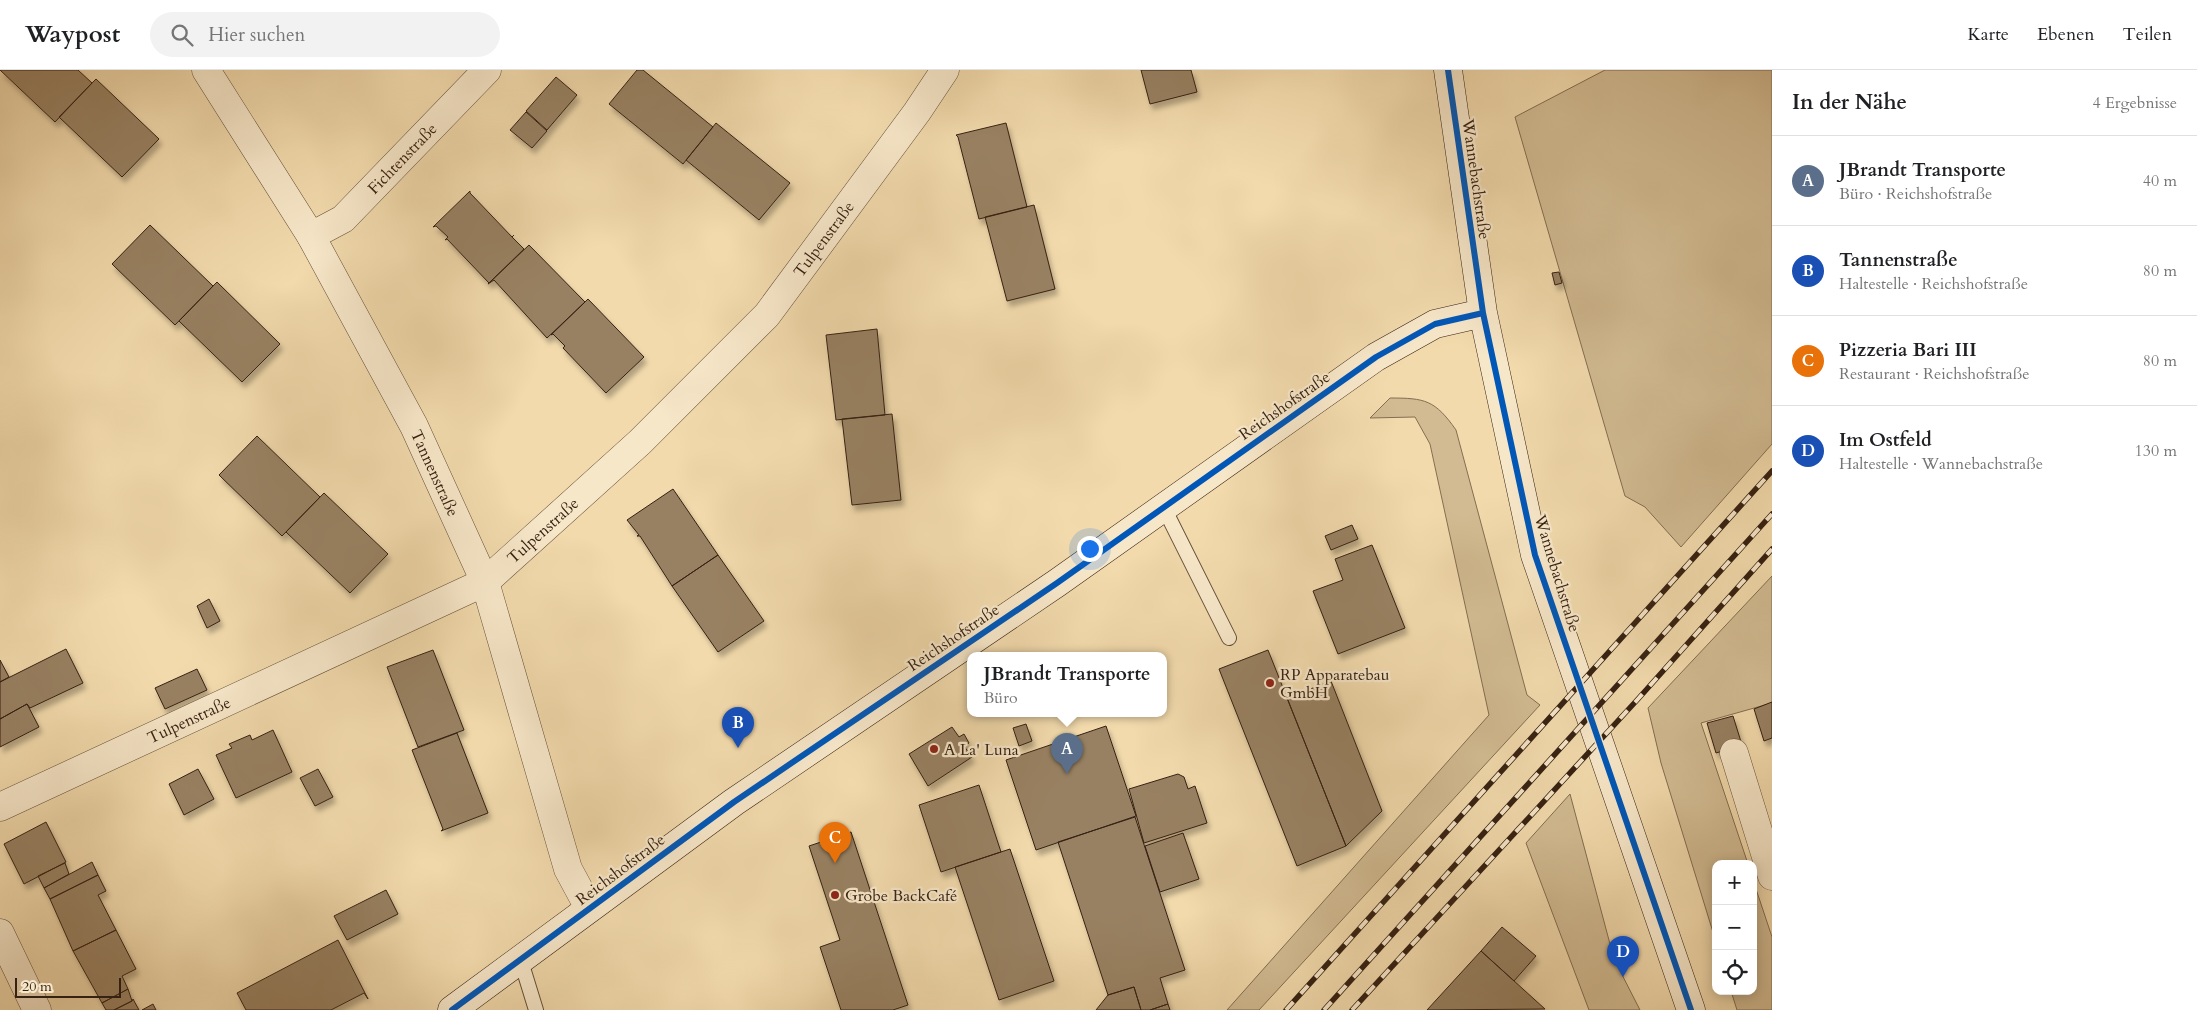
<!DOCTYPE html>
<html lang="de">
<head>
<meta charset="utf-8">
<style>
  :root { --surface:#fff; --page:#f2f2f2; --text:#202124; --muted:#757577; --line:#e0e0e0; --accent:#db2777 }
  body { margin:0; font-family:Cardo,serif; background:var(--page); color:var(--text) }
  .controls { position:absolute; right:15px; bottom:15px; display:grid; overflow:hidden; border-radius:10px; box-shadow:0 2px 12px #0003 }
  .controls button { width:45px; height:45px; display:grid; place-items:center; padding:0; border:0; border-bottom:1px solid var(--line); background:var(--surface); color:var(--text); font:25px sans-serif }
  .scale { position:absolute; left:15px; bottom:12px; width:106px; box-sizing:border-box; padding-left:5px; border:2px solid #362112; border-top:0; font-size:14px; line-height:18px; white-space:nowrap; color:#362112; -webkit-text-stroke:4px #f7e7c9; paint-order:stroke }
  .you { position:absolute; left:1089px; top:478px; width:18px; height:18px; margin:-12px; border:4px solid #fff; border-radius:50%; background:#1a73e8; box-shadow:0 0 0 8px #1a73e833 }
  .badge { display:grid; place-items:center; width:32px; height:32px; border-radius:50%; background:var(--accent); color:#fff; font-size:16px; font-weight:700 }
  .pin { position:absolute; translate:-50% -41px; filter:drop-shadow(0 1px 2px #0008) }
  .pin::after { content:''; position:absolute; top:26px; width:18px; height:15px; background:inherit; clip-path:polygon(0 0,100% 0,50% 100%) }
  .popup { position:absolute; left:967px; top:582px; width:200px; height:65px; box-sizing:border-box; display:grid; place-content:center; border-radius:10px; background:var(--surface); filter:drop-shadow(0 1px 4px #0005); font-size:16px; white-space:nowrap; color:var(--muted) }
  .popup b { font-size:19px; color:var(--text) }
  .popup::after { content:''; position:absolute; left:50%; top:100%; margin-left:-10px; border:10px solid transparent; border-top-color:var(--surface) }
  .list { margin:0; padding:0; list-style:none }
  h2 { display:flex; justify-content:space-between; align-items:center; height:65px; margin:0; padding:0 20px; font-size:21px }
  h2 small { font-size:16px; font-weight:400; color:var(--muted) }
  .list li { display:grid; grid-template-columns:32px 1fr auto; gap:15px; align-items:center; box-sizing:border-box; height:90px; padding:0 20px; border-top:1px solid var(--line) }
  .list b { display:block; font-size:19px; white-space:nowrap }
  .list p { margin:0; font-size:16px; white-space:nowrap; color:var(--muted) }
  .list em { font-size:16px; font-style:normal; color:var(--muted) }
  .icon { flex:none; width:28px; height:28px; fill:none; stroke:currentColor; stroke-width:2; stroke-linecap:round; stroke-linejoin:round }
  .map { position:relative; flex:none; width:1772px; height:940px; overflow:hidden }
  header { display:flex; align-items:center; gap:30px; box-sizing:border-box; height:70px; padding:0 25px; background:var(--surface); border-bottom:1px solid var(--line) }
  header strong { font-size:24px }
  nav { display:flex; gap:28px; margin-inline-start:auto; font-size:18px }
  .search { width:350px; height:45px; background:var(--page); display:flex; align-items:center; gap:12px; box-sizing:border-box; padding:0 18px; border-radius:28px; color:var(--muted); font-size:19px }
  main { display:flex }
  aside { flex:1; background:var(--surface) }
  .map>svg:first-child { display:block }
</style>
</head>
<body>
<header>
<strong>Waypost</strong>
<div class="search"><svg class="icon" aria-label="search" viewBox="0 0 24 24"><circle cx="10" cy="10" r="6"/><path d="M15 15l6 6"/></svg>Hier suchen</div>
<nav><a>Karte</a><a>Ebenen</a><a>Teilen</a></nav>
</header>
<main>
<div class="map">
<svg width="1772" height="940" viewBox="0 0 1772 940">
  <defs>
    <filter id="shadow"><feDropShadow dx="3" dy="5.5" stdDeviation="2.5" flood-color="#0004"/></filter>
  </defs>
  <rect width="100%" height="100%" fill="#f2daac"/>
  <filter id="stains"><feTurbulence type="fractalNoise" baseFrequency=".004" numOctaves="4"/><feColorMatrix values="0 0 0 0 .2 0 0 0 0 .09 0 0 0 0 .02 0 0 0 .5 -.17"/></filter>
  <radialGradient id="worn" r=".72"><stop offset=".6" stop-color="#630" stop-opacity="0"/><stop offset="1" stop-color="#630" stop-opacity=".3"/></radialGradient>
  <!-- green -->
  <path fill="#d2bb92" stroke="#846e52" d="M 1605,0 L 1772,0 L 1772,374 L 1681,477 L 1645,437 L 1625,426 L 1515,47 Z
    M 1390,328 C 1425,328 1435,330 1456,360 L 1527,625 L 1540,635 L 1259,940 L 1227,940 L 1489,645 L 1430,374 L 1415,347 L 1370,348 Z
    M 1772,506 L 1772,633 L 1701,653 L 1748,794 L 1716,794 L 1716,872 L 1661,693 L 1648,638 Z
    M 1570,724 L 1614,889 L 1640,940 L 1589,940 L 1526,773 Z
    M 1753,810 L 1772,867 L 1772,940 L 1737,940 L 1731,921 L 1753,921 Z"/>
  <!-- building -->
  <path fill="#988162" stroke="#362112" filter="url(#shadow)" d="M 0,0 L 78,0 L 92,13 L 55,52 Z
    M 637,0 L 643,0 L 713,57 L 683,94 L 609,34 Z
    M 1141,0 L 1191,0 L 1197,22 L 1150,34 Z
    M 556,7 L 577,25 L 547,60 L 526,41 Z
    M 96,9 L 159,69 L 122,107 L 59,47 Z
    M 526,42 L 547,61 L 532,78 L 510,60 Z
    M 716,53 L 790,113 L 759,150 L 686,90 Z
    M 1006,53 L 1027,137 L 979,149 L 958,67 L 956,65 Z
    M 470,121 L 470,123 L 512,167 L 514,165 L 512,167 L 524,179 L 489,213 L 447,169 L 445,170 L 448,167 L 436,156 L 433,157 Z
    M 1034,135 L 1055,219 L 1007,231 L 985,147 Z
    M 150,155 L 213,216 L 175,255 L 112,194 Z
    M 529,175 L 585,232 L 547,268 L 494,210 L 488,214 Z
    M 1559,202 L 1562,213 L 1555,215 L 1552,203 Z
    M 217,212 L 280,274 L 242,312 L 179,251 Z
    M 588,229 L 644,287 L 606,323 L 563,278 L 565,276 L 553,264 L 551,265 Z
    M 877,259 L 885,345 L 836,350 L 826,265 Z
    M 892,344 L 901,430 L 852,435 L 842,349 Z
    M 257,366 L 320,427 L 282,466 L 219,405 Z
    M 673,419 L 718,485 L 672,516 L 640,466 L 637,466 L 639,465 L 627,450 Z
    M 324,423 L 388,484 L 350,523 L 286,462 Z
    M 1352,455 L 1358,469 L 1331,480 L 1325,466 Z
    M 1372,475 L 1405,558 L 1338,584 L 1313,521 L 1343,510 L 1335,489 Z
    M 718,485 L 764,551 L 718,582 L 672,516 Z
    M 209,529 L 220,551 L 207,558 L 197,536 Z
    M 66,579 L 83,613 L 30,638 L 27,634 L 0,649 L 0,612 Z
    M 433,580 L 464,660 L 418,677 L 387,597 Z
    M 1268,580 L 1346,776 L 1297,796 L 1219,599 Z
    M 0,590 L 9,607 L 0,612 Z
    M 197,599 L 207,620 L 165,639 L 155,618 Z
    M 1331,611 L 1382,741 L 1346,776 L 1287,628 Z
    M 1772,632 L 1772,668 L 1764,671 L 1754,639 Z
    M 27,634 L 39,657 L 0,677 L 0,649 Z
    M 1733,646 L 1742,675 L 1716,683 L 1707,653 Z
    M 1026,654 L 1032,671 L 1019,676 L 1013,658 Z
    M 1106,656 L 1136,746 L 1036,780 L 1006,690 Z
    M 952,657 L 959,667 L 964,664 L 969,673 L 964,676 L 972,687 L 928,716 L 909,684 Z
    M 273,660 L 292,702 L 236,728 L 216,685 L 232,678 L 229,674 L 250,665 L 252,670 Z
    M 457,663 L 488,743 L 441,761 L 443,759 L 412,680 Z
    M 198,699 L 214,729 L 184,745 L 169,714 Z
    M 318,699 L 333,727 L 315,736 L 300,708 Z
    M 1178,704 L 1184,707 L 1188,719 L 1195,716 L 1207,753 L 1144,773 L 1129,719 Z
    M 979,715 L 1001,782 L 941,802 L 919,735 Z
    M 1135,747 L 1185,900 L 1160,908 L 1168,934 L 1150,940 L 1141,940 L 1134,917 L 1108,925 L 1058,772 Z
    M 46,752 L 66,792 L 24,814 L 4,774 Z
    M 851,762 L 908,935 L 893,940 L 841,940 L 820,877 L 840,870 L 809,776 Z
    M 1183,763 L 1199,809 L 1160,822 L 1145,776 Z
    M 1010,779 L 1054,911 L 999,930 L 955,797 Z
    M 92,792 L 98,805 L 50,829 L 44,818 Z
    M 65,793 L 69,804 L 44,818 L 38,806 Z
    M 98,805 L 106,821 L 98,825 L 116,860 L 73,881 L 50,829 Z
    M 386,820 L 398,844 L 347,870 L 334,846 Z
    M 1502,857 L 1536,886 L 1514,911 L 1481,881 Z
    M 116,860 L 136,899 L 122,906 L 128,919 L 102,933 L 73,881 Z
    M 338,870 L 368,929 L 364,923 L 331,940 L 246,940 L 237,923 Z
    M 1481,881 L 1545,939 L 1427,940 Z
    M 1134,917 L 1141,940 L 1096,940 L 1108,925 Z
    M 128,919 L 132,931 L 114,940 L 106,940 L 102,933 Z
    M 133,929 L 139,940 L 114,940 L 132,931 Z
    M 153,934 L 156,940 L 142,940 Z
    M 1168,934 L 1170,940 L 1150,940 Z"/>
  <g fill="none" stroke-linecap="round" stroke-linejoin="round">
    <defs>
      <path id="lane" d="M 1163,436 L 1229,568
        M 520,888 L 536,940"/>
      <g id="street">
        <path id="s1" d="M 206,0 L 311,166 L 414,356 L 485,512 L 568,799 L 589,838"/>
        <path id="s2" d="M 311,166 L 343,149 L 487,0"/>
        <path d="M 1734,683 L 1772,806"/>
        <path id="s3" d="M 0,737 L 485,512 L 640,372 L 767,245 L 917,42 L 945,0"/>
        <path d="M 0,863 L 37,940"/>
      </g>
      <path id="secondary" d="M 1448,0 L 1483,243 L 1535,485 L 1691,940
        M 452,940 L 734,732 L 1057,513 L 1376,287 L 1435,254 L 1483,243"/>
    </defs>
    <!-- lane casing -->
    <use href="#lane" stroke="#654f38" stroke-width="16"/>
    <!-- street casing -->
    <use href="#street" stroke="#654f38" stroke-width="29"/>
    <!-- secondary casing -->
    <use href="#secondary" stroke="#362112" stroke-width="29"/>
    <!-- lane -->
    <use href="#lane" stroke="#f7e7c9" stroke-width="14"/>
    <!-- street -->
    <use href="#street" stroke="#f7e7c9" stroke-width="28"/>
    <!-- secondary -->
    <use href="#secondary" stroke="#f7e7c9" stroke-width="28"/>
    <defs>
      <path id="rail" d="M 1286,940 L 1772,401
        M 1324,940 L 1772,444
        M 1352,940 L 1638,629 L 1772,479"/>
    </defs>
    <!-- rail casing -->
    <use href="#rail" stroke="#362112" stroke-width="5.5"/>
    <!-- rail -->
    <use href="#rail" stroke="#f7e7c9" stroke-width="4" stroke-dasharray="11" stroke-linecap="butt"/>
    <defs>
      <path id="cycleway" d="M 1448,0 L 1483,243 L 1535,485 L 1691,940
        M 452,940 L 734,732 L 1057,513 L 1376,287 L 1435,254 L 1483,243"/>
    </defs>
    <!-- cycleway casing -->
    <use href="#cycleway" stroke="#f7e7c9" stroke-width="9"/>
    <!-- cycleway -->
    <use href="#cycleway" stroke="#0057b8" stroke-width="6"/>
  </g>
  <!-- markers -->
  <g fill="#8f2418" stroke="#f7e7c9" stroke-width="2">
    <circle cx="1270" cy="613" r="5"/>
    <circle cx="934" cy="679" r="5"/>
    <circle cx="835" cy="825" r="5"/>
  </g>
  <g text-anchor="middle" stroke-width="4.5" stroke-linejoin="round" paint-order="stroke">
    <!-- street labels -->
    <g font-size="16" fill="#362112" stroke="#f7e7c9">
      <text dy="6" stroke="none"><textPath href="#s2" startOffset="121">Fichtenstraße</textPath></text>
      <text transform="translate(1477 109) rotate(82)" y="6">Wannebachstraße</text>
      <text dy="6" stroke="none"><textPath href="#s3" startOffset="1018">Tulpenstraße</textPath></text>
      <text transform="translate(1284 335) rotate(-35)" y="6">Reichshofstraße</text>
      <text dy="6" stroke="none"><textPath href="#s1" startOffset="464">Tannenstraße</textPath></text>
      <text dy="6" stroke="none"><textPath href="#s3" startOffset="612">Tulpenstraße</textPath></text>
      <text transform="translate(1558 503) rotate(73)" y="6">Wannebachstraße</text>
      <text transform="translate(953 567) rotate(-34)" y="6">Reichshofstraße</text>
      <text dy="6" stroke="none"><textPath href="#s3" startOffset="208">Tulpenstraße</textPath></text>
      <text transform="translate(620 799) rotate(-37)" y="6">Reichshofstraße</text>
    </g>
    <!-- poi labels -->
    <g font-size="16" fill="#362112" stroke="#f7e7c9" text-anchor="start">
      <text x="1280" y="610">RP Apparatebau<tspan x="1280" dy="18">GmbH</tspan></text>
      <text x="944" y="685">A La' Luna</text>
      <text x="845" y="831">Grobe BackCafé</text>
    </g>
  </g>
  <rect width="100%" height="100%" filter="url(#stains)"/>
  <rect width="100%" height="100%" fill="url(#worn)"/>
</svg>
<div class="controls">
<button>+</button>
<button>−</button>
<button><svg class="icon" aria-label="locate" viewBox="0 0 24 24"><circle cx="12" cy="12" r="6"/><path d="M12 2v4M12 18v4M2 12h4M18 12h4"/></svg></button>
</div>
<div class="scale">20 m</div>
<div class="you"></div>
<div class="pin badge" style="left:1067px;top:704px;background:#5c6f8a">A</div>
<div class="popup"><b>JBrandt Transporte</b>Büro</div>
<div class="pin badge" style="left:738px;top:678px;background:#1a4fb4">B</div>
<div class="pin badge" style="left:835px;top:793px;background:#e8710a">C</div>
<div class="pin badge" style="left:1623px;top:907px;background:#1a4fb4">D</div>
</div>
<aside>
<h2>In der Nähe<small>4 Ergebnisse</small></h2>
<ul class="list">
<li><span class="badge" style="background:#5c6f8a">A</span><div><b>JBrandt Transporte</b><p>Büro · Reichshofstraße</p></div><em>40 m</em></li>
<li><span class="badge" style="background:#1a4fb4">B</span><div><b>Tannenstraße</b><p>Haltestelle · Reichshofstraße</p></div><em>80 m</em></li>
<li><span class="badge" style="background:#e8710a">C</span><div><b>Pizzeria Bari III</b><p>Restaurant · Reichshofstraße</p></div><em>80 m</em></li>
<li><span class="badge" style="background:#1a4fb4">D</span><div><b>Im Ostfeld</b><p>Haltestelle · Wannebachstraße</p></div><em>130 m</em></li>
</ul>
</aside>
</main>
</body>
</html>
